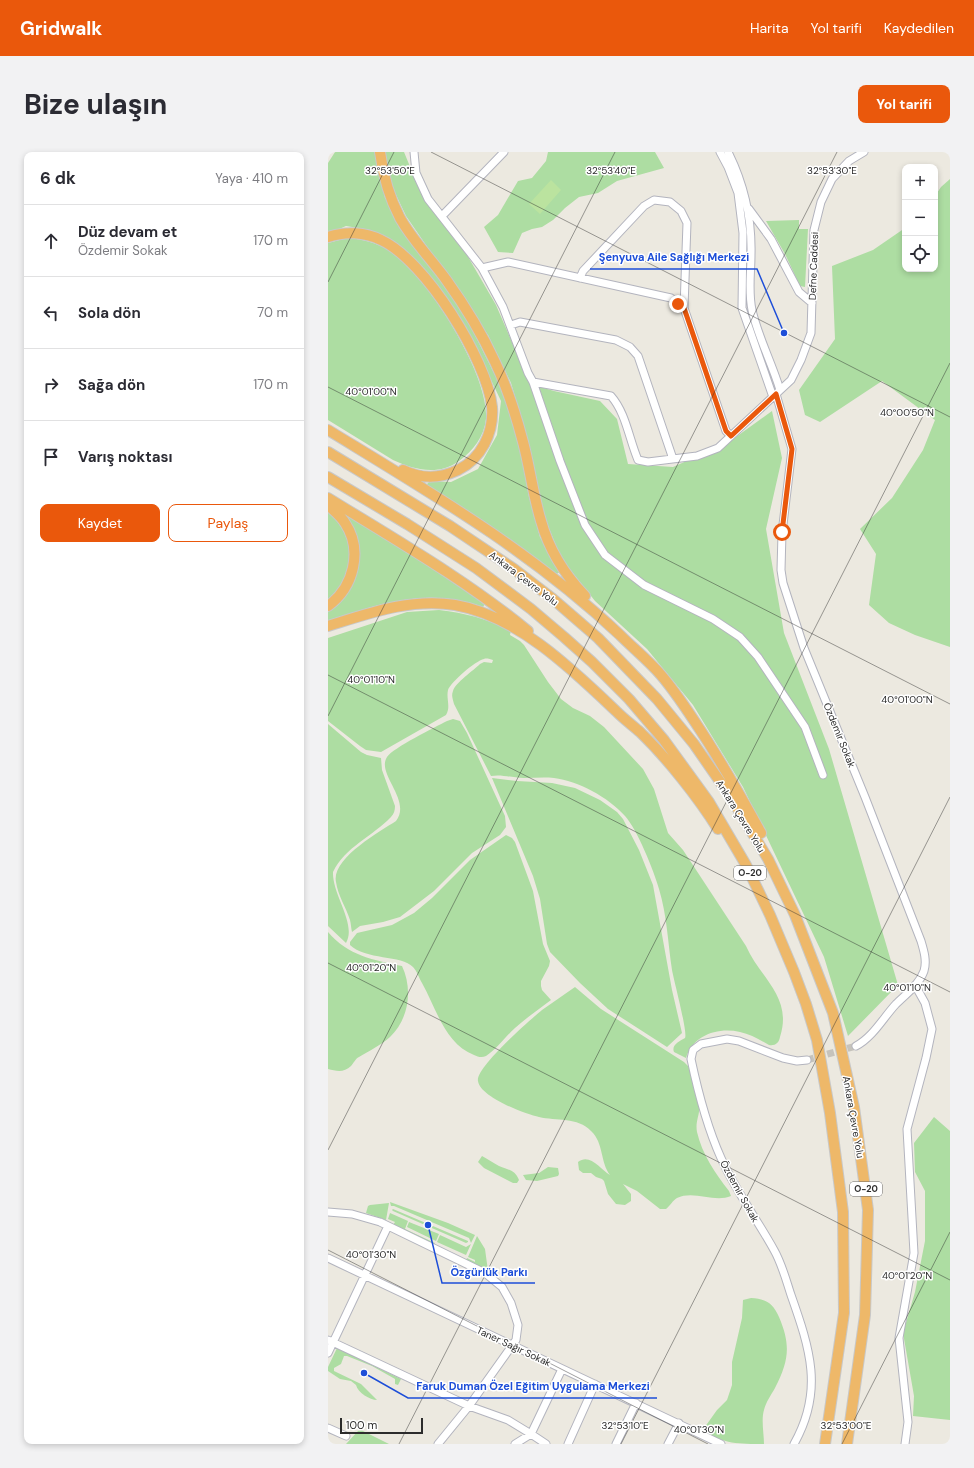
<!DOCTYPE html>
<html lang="tr">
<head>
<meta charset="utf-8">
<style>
  :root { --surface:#fff; --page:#f2f2f3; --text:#2b2b33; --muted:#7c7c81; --line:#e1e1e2; --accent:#ea580c }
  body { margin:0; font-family:"DM Sans",sans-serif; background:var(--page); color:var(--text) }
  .controls { position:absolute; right:12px; top:12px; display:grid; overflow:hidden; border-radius:8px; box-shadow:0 2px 6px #0003 }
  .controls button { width:36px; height:36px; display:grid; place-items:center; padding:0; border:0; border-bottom:1px solid var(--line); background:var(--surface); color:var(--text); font:20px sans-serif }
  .scale { position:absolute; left:12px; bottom:10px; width:83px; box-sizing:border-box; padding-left:4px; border:2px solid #2c2c2c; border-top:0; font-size:11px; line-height:14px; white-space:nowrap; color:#2c2c2c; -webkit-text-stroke:3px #fff; paint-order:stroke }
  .stop { position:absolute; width:12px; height:12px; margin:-9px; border:3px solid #ea580c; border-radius:50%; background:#fff }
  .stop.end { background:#ea580c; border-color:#fff; box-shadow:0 1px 4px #0008 }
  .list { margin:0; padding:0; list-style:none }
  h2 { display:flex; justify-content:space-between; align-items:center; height:52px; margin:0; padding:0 16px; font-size:17px }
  h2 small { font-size:13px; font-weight:400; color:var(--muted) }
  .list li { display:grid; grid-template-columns:26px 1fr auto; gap:12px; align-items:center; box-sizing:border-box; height:72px; padding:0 16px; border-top:1px solid var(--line) }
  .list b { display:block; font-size:15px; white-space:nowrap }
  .list p { margin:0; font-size:13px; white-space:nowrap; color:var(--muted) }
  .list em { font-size:13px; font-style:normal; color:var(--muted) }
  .actions { display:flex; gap:8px; padding:12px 16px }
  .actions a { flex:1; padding:9px 0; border:1px solid var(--accent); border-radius:8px; text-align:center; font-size:14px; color:var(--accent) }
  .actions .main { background:var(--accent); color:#fff }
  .icon { flex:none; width:22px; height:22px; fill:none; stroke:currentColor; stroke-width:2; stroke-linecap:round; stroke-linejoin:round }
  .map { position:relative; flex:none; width:622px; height:1292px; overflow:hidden; border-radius:8px }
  header { display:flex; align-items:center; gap:24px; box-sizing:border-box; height:56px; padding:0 20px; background:var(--accent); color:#fff }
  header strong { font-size:19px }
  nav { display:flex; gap:22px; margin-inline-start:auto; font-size:14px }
  .intro { display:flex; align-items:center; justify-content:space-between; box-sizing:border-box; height:96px; padding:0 24px }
  h1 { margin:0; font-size:28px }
  .button { padding:10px 18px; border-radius:8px; background:var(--accent); color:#fff; font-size:14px; font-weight:700 }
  main { display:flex; gap:24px; padding:0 24px }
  aside { flex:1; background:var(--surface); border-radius:8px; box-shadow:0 2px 6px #0003 }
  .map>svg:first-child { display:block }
</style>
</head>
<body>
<header>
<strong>Gridwalk</strong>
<nav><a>Harita</a><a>Yol tarifi</a><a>Kaydedilen</a></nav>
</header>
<div class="intro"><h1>Bize ulaşın</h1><a class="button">Yol tarifi</a></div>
<main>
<aside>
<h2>6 dk<small>Yaya · 410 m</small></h2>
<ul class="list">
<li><svg class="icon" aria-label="ahead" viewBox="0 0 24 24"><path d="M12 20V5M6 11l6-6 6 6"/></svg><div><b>Düz devam et</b><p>Özdemir Sokak</p></div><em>170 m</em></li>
<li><svg class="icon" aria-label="left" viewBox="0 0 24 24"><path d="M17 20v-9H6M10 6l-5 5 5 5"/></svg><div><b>Sola dön</b></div><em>70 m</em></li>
<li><svg class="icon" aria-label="right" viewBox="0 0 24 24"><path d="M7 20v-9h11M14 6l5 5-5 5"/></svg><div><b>Sağa dön</b></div><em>170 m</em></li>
<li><svg class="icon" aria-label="arrive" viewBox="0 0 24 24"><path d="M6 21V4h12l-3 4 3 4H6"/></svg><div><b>Varış noktası</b></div></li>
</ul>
<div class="actions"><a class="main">Kaydet</a><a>Paylaş</a></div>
</aside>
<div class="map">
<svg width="622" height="1292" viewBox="0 0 622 1292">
  <rect width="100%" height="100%" fill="#ece9e0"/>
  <!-- green -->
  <path fill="#addda2" d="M 7,0 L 47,0 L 57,46 L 96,105 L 134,157 L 177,243 L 193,302 L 201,345 L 212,385 L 232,420 L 227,423 L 97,334 L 102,329 L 123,330 L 150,317 L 169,283 L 173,249 L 143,186 L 93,113 L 66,89 L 42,78 L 18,74 L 0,82 L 0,11 Z
    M 55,0 L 76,0 L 92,39 L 139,103 L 168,153 L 202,232 L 226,239 L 272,249 L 289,267 L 300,312 L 345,315 L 401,290 L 444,259 L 454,306 L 438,377 L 456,481 L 501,597 L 570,833 L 520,884 L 496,805 L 415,635 L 365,553 L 319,497 L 267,449 L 233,406 L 214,359 L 201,292 L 183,231 L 160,183 L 78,64 L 61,28 Z
    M 220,0 L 327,0 L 336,16 L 289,29 L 270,41 L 251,45 L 237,56 L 225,68 L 214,75 L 204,77 L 194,81 L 185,101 L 170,100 L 156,75 L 170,63 L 190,29 L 204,26 L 218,9 Z
    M 622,27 L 622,495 L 587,483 L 561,471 L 541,453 L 548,402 L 532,377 L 564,346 L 595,298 L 607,268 L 554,229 L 492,270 L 477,263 L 471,238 L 507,187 L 504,114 L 545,98 L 577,76 L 577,117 L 607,117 L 607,44 L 613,35 Z
    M 471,68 L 471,77 L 480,77 L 477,135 L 472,134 L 457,102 L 438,69 Z
    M 19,86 C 34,87 47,90 60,98 C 97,120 162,223 158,267 C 156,285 145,299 131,309 C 110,324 87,318 65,308 L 0,268 L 0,91 Z
    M 0,359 C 17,376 27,396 19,421 C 17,425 16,431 13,435 C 9,440 4,445 0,449 Z
    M 17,359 L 158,450 L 155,455 C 101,435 53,451 0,469 L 0,460 L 10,453 L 20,440 L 29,420 L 14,363 Z
    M 111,458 C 138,461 158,467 183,478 L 182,483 L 192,489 L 196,493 L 220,530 L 233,547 L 245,556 L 262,564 L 276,575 L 315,617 L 326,637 L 340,681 L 355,698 L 418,794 C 432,826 465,845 452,885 C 451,891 447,894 441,893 C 432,888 422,882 412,880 C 390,875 365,883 358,906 L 346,900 C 343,893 352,889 357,886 C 360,881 346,829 344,818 C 340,792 339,763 331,737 C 326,719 309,677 297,664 C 280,645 250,629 226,626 C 216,625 206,626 196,626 C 184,626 174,622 163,624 L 126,552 C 125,547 123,544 125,539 C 127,531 146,518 152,512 L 156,510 L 164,511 L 165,508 C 162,507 158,506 156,507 C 147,509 123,530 120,538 C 118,547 123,555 118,563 L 53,600 L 38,598 L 32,594 L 0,569 L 0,486 L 79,460 Z
    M 125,567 L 132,569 L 139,581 L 177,664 L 178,675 L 172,683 L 144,701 L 106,739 L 72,765 L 55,770 L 32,774 L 24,780 C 23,776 23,772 22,768 C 18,755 10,744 8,730 C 3,707 51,680 68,669 C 84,648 48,622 59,605 C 65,596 107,575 119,569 Z
    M 0,572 L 33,600 L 39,603 L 53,606 L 54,618 L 67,654 C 67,658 66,662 63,665 C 45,684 17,695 5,720 C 4,743 29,772 18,791 L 0,774 Z
    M 164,626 L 189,629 L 224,631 L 247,636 L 272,648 L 289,660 L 295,667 L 311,698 L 325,733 L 344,838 L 354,881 L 339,895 L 280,857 L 252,831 L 222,800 L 219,792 L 212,747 L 205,724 Z
    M 178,683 L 184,686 L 187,690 L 205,739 L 215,792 L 222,809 L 221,814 L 213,829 L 213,834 L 214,838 L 223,848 C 211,857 198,866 187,876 C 178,884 168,898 158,904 C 154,906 150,905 146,903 C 117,892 108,856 94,831 C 91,826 89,819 85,815 C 74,803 37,808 22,793 L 22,790 L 29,781 L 64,773 L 86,761 L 104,746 L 142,708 Z
    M 0,780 C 20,804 46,808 74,814 C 85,837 81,867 62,885 C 53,893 41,899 31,905 C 27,907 26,911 23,914 C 16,921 8,919 0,917 Z
    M 247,835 L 273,857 L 356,910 L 360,914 C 364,921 370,947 371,955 C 372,963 367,969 369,980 C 374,1002 387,1021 401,1039 L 403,1044 C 386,1051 366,1038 349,1046 C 345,1048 342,1054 338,1057 L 332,1057 L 309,1039 L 295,1032 L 303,1042 L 303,1049 L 297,1053 L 288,1052 L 280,1042 L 276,1029 L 274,1027 L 268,1025 L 263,1021 L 255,1021 L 251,1018 L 250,1010 C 262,1001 272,1017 282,1023 C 272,1010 276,991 263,979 C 250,965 228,969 211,965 C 197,962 152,945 150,929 C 147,916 203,867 214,858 C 225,850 236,843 247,835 Z
    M 606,965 L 622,979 L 622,1268 L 585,1264 L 586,1244 L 575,1181 L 587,1140 L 597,1089 L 597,1039 L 587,1020 L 586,991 Z
    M 154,1004 C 160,1007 165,1011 171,1014 C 181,1018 187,1018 191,1028 L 189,1031 L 185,1031 L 156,1016 L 150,1010 Z
    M 220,1015 L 230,1016 L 231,1022 L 230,1024 L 209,1029 L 198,1028 L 195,1023 L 211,1021 Z
    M 62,1050 L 120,1071 L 147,1083 L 143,1091 L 141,1086 L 66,1054 L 63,1054 Z
    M 61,1051 L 58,1068 L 38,1061 L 40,1054 L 42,1053 Z
    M 65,1057 L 140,1089 L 140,1090 L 138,1091 L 65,1059 L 64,1058 Z
    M 62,1061 L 80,1069 L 77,1077 L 107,1091 L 106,1093 L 65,1073 L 67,1070 L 60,1067 Z
    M 81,1070 L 111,1082 L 108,1089 L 79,1075 Z
    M 112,1083 L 138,1095 L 143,1092 L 138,1103 L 109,1090 Z
    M 149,1084 L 157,1097 L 160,1119 L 138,1108 L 139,1106 L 147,1110 L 147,1108 L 140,1105 Z
    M 423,1146 C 438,1147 445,1151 451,1165 C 463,1193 461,1209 447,1236 C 443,1243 438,1250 436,1258 C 433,1268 436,1282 436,1292 C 410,1292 397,1292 374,1279 L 389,1258 L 399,1248 L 404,1233 L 404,1210 L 414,1166 L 415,1148 Z
    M 9,1196 L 73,1227 L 70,1233 L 67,1232 L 67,1227 L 44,1214 L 19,1204 L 16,1204 L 13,1212 L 6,1216 L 6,1219 L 33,1232 L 49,1248 C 42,1248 30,1241 28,1233 L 23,1229 L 12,1227 L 0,1219 L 0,1215 Z
    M 33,1278 L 61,1292 L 18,1292 L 30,1279 Z"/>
  <!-- pitch -->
  <path fill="#bbe39f" d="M 223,28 L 233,38 L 212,62 L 201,52 Z"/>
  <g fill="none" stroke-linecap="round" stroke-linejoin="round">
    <!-- minor-tunnel -->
    <path stroke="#c6c3bc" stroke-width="7" stroke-dasharray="7 3.5" stroke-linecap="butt" d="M 479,908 L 528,894"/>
    <defs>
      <path id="minor" d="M 86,0 L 88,21 L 100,47 L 154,116 L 175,155 L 200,221 L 205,230 L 232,309 L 257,373 L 277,403 L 316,433 L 385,467 L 412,485 L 430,505 L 477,575 L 495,623
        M 392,0 L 400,15 L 410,41 L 415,81 L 414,156 L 445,245
        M 400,0 C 416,32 424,67 423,103 C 423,121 420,139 424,158 C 430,185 444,211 452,238
        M 421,57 L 443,87 L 471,140 L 484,151
        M 114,64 L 176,0
        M 154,116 L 180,110 L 343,146 L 356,156 L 398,279 L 403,284
        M 252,126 L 255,119 L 316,54 L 326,48 L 342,50 L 353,59 L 359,71 L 356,156
        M 183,173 L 192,170 L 288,188 L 302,195 L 310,204 L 345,307
        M 205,230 L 283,244 C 298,261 301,287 310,308 L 320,310 L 369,304 L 390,296 L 463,228 L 473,208 L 483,181 L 486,78 L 493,50 L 504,27 L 521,9 L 536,0
        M 448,242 L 464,297 L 454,381 L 453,418 L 455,431 L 476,496 L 537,645 L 593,789 C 596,799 599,809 596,819 C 591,833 578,842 568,852 C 555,866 545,885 528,894
        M 0,1060 L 24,1062 L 52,1070 L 157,1121 L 174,1135 L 183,1151 L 190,1173 L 188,1188 L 141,1254 L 110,1292
        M 0,1106 L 393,1292
        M 0,1188 L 141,1254 L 180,1268 L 203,1282 L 218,1292
        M 0,1201 L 60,1074
        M 0,1276 L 18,1284
        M 187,1292 L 203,1282 L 234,1217
        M 240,1292 L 267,1232
        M 288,1292 L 308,1251
        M 340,1292 L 351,1271
        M 466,1292 C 496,1239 482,1197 463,1143 C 458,1128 454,1112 446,1098 C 429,1067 407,1038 393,1006 C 379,975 370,940 363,907 L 365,898 L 373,892 L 399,887 L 411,889 L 455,906 L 469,909 L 479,908
        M 577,1292 L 580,1270 L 571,1186 L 586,1101 L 579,977 L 598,906 L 604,877 L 597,851 L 587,833"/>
      <path id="highway" d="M 52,0 C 55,23 61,45 72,66 C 85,89 104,108 119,129 C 137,154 154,182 167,210 C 179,235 188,263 195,290 C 202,316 205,343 213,369 C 221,398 237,423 257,444
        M 0,85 C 17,79 37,80 53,88 C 97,108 159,208 164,255 C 166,281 153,307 130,318 C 111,327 93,327 75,318
        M 0,278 C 103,341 203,399 292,483 C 305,496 321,509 333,523 C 351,544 365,567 380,590 C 399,620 416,650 433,681
        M 0,300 L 122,374 L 186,417 L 225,447 L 270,486 L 329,547 L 366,592 L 402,644 L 440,707 L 467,763 L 505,861 L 526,955 L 540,1058 L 537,1163 L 519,1292
        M 0,325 L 79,372 L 148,416 L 203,457 L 236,485 L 264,510 L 301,547 L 336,588 L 381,650 L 418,713 L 442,763 L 466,820 L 478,852 L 489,888 L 502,961 L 515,1060 L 516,1161 L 497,1292
        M 0,346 C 68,388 138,428 200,479
        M 0,353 C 6,359 13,364 17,371 C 35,398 26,435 0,454
        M 0,474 C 42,461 82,446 127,453 C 190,464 245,518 289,560 C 296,567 304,573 312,580 C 339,606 370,645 390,677"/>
    </defs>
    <!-- minor casing -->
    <use href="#minor" stroke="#b3b4be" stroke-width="9"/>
    <!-- highway casing -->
    <use href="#highway" stroke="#c8c8c8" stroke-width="12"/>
    <!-- minor -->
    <use href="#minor" stroke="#fff" stroke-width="7"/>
    <!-- highway -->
    <use href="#highway" stroke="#eeb869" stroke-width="10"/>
  </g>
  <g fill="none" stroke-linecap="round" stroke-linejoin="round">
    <!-- route -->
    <path stroke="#ea580c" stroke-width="5" d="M 350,152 L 356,156 L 398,279 L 403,284 L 448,242 L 464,297 L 454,380"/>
  </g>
  <!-- ticks -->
  <path fill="none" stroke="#2c2c2c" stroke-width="1" stroke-opacity="0.45" d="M 103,0 L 622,265M 0,130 L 66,0M 0,235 L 622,552M 0,523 L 622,840M 0,564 L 287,0M 0,811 L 622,1128M 0,998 L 509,0M 0,1098 L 380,1292M 71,1292 L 622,211M 293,1292 L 622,645M 514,1292 L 622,1080"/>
  <g text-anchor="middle" stroke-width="3" stroke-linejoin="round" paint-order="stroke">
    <!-- shield labels -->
    <g fill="#fff" stroke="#6b6b6b" stroke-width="1">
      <rect x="406" y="714" width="32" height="14" rx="3"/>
      <rect x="522" y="1030" width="32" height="14" rx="3"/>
    </g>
    <g font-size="9" font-weight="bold" fill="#2c2c2c">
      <text x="422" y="724">O-20</text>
      <text x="538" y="1040">O-20</text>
    </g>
    <!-- street labels -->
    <g font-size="10" fill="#2c2c2c" stroke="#fff">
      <text transform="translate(485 114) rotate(-88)" y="4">Defne Caddesi</text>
      <text transform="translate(196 426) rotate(37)" y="4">Ankara Çevre Yolu</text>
      <text transform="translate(512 583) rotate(68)" y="4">Özdemir Sokak</text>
      <text transform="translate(413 664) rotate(58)" y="4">Ankara Çevre Yolu</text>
      <text transform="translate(526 965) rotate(80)" y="4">Ankara Çevre Yolu</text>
      <text transform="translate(412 1039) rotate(61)" y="4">Özdemir Sokak</text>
      <text transform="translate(186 1194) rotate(25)" y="4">Taner Sağır Sokak</text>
    </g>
  </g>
  <g font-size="10" text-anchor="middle" fill="#2c2c2c" stroke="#fff" stroke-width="3" stroke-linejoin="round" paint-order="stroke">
    <text x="62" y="22">32°53'50"E</text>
    <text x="283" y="22">32°53'40"E</text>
    <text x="504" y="22">32°53'30"E</text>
    <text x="43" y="243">40°01'00"N</text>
    <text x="579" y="264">40°00'50"N</text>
    <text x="43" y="531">40°01'10"N</text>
    <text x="579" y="551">40°01'00"N</text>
    <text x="43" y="819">40°01'20"N</text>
    <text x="579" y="839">40°01'10"N</text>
    <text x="43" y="1106">40°01'30"N</text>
    <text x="579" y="1127">40°01'20"N</text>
    <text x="297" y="1277">32°53'10"E</text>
    <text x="518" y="1277">32°53'00"E</text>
    <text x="371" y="1281">40°01'30"N</text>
  </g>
  <!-- callouts -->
  <path fill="none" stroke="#1d4ed8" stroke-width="1.5" d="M456 181L429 117H262M100 1073L114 1131H207M36 1221L80 1246H329"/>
  <g fill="#1d4ed8" stroke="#fff" stroke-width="1.5">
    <circle cx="456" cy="181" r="4"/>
    <circle cx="100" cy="1073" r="4"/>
    <circle cx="36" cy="1221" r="4"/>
  </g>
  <g font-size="11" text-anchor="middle" font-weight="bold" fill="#1d4ed8" stroke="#fff" stroke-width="3" stroke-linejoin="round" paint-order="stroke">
    <text x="346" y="109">Şenyuva Aile Sağlığı Merkezi</text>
    <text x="161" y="1124">Özgürlük Parkı</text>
    <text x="205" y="1238">Faruk Duman Özel Eğitim Uygulama Merkezi</text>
  </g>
</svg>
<div class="controls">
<button>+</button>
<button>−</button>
<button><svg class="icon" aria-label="locate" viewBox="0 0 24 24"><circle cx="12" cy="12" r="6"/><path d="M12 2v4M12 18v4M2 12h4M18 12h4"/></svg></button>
</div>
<div class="scale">100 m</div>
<div class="stop" style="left:454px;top:380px"></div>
<div class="stop end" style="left:350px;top:152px"></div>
</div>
</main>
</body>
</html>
